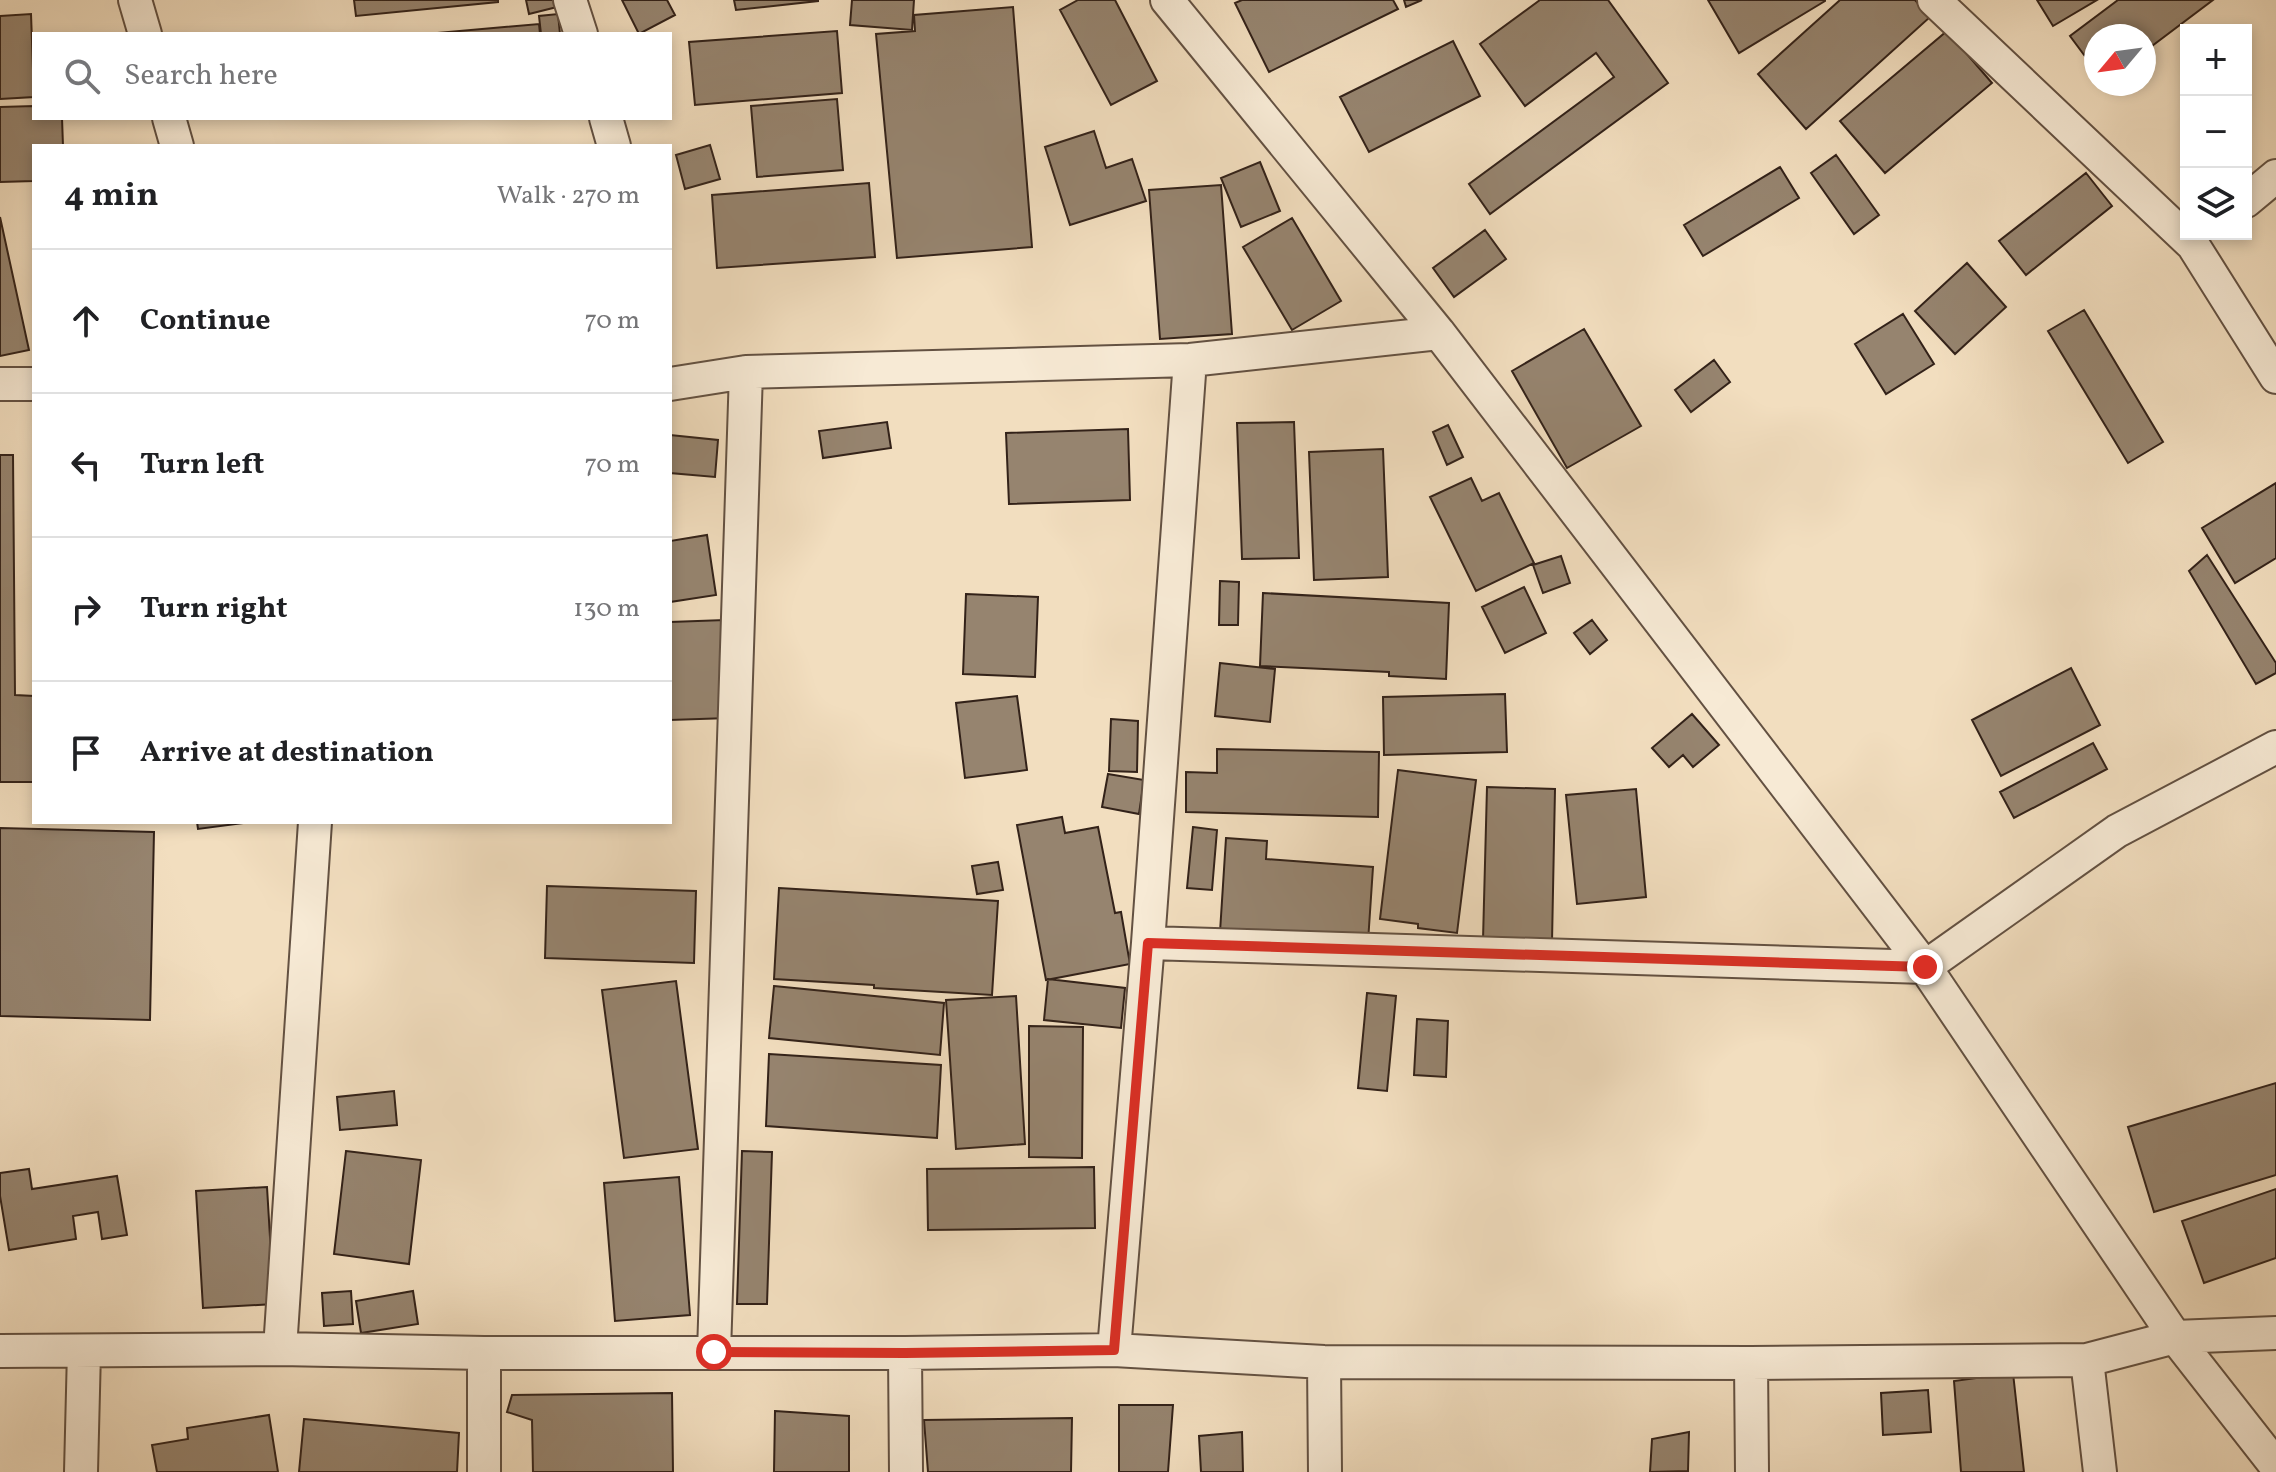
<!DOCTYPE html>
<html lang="en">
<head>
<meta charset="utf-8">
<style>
  :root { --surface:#fff; --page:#f6f6f6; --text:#202124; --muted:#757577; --line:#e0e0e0 }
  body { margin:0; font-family:Vollkorn,serif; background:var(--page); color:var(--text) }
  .controls { position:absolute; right:24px; top:24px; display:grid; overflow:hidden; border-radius:0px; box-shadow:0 4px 12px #0003 }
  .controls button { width:72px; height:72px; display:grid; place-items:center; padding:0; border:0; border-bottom:2px solid var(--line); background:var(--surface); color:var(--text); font:40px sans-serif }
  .compass { position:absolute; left:2084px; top:24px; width:72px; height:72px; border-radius:50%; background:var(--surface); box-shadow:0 4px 12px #0003; rotate:241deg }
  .stop { position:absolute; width:24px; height:24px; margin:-18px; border:6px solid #d93025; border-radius:50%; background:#fff }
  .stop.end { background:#d93025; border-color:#fff; box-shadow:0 2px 8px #0008 }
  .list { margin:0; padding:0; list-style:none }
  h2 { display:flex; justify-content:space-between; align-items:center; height:104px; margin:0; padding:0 32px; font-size:34px }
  h2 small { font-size:26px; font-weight:400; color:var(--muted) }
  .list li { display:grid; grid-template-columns:52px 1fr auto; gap:24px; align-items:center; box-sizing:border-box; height:144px; padding:0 32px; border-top:2px solid var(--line) }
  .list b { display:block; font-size:30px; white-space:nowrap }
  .list em { font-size:26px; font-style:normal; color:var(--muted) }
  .icon { flex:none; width:44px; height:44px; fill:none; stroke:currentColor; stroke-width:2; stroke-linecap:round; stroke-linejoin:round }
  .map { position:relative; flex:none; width:2276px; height:1472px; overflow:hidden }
  .search { position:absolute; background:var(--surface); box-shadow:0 4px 12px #0003; left:32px; top:32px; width:640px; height:88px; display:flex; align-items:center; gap:20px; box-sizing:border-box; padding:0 28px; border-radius:0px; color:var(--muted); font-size:30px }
  .panel { position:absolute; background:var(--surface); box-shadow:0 4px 12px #0003; left:32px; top:144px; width:640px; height:680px; border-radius:0px }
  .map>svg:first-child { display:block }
</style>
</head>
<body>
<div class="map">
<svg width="2276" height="1472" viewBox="0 0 2276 1472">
  <rect width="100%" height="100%" fill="#f2debf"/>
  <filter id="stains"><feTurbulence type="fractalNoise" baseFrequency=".0025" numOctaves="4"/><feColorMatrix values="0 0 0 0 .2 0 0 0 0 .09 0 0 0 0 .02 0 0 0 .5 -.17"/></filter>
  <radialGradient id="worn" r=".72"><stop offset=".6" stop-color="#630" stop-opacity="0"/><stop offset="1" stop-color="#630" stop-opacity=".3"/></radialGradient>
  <!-- building -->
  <path fill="#96846f" stroke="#332219" stroke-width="2" d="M 354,0 L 498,0 L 498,2 L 356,16 Z
    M 526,0 L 555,0 L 557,7 L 529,14 Z
    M 622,0 L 667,0 L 675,15 L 639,34 Z
    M 734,0 L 818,0 L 818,1 L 736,10 Z
    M 852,0 L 914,0 L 912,30 L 850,25 Z
    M 1078,0 L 1115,0 L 1157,81 L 1111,105 L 1060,10 Z
    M 1242,0 L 1393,0 L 1398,9 L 1269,72 L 1235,3 Z
    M 1404,0 L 1422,0 L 1406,7 Z
    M 1540,0 L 1608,0 L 1668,83 L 1490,214 L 1469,184 L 1614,77 L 1596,53 L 1525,106 L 1480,44 Z
    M 1708,0 L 1825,0 L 1825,1 L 1739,53 Z
    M 1840,0 L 1915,0 L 1930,17 L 1806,129 L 1758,74 Z
    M 2037,0 L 2097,0 L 2053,26 Z
    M 2118,0 L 2213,0 L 2144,52 L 2144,36 L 2096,36 L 2096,71 L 2070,36 Z
    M 1013,7 L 1032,247 L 897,258 L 876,34 L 915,31 L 914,15 Z
    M 31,14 L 34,97 L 0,99 L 0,16 Z
    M 558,14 L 560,34 L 541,34 L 539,16 Z
    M 539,24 L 540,34 L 426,34 Z
    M 837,31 L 842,93 L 695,105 L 689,42 Z
    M 1947,31 L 1992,83 L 1885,173 L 1840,121 Z
    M 1453,41 L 1480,96 L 1369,152 L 1340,97 Z
    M 837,99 L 843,170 L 757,177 L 751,106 Z
    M 34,106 L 34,118 L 62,118 L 63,146 L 34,146 L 34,181 L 0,182 L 0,107 Z
    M 1094,131 L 1106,168 L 1132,159 L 1146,201 L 1070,225 L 1045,147 Z
    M 710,145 L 720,179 L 685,189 L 676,155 Z
    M 1836,155 L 1879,215 L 1854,234 L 1811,173 Z
    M 1260,162 L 1280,211 L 1241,227 L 1221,178 Z
    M 1780,167 L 1799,198 L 1703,256 L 1684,225 Z
    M 2086,173 L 2112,206 L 2026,275 L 1999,241 Z
    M 869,183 L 875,257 L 717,268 L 712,195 Z
    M 1221,185 L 1232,334 L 1160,339 L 1149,190 Z
    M 0,217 L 29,350 L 0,356 Z
    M 1292,218 L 1341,301 L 1292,330 L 1243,247 Z
    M 1485,230 L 1506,259 L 1454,297 L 1433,268 Z
    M 1967,263 L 2006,307 L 1955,354 L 1915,311 Z
    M 2084,310 L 2163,442 L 2128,463 L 2048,331 Z
    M 1903,314 L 1934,364 L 1886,394 L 1855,344 Z
    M 1584,329 L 1641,426 L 1567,468 L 1512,371 Z
    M 1714,360 L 1730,382 L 1691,412 L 1675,390 Z
    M 887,422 L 891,448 L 823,458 L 819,431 Z
    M 1294,422 L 1299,558 L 1242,559 L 1237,423 Z
    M 1448,425 L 1463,457 L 1447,465 L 1433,432 Z
    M 1128,429 L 1130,500 L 1009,504 L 1006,433 Z
    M 670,435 L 718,440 L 715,477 L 670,473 Z
    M 1383,449 L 1388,577 L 1314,580 L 1309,452 Z
    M 0,455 L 13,455 L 15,695 L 34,696 L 34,782 L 0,782 Z
    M 1471,478 L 1482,501 L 1499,493 L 1534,563 L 1476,591 L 1430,497 Z
    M 2276,483 L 2276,558 L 2235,583 L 2202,528 Z
    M 707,535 L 716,595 L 670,602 L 670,541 Z
    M 2207,555 L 2276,663 L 2276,673 L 2256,684 L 2189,571 Z
    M 1561,556 L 1570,583 L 1543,593 L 1533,565 Z
    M 1220,581 L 1239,582 L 1238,625 L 1219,625 Z
    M 1524,587 L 1546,633 L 1505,653 L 1482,607 Z
    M 1263,593 L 1449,603 L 1446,679 L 1389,676 L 1389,672 L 1260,666 Z
    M 966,594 L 1038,597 L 1035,677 L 963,674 Z
    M 725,620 L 729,718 L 670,720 L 670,622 Z
    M 1592,620 L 1607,640 L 1590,654 L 1574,633 Z
    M 1220,663 L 1275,669 L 1270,722 L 1215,716 Z
    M 2071,668 L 2100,725 L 2001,776 L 1972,720 Z
    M 1505,694 L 1507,752 L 1384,755 L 1383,697 Z
    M 1017,696 L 1027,770 L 965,778 L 956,703 Z
    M 1692,714 L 1719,745 L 1693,767 L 1683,755 L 1669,767 L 1652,748 Z
    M 1111,719 L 1138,721 L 1137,772 L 1109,771 Z
    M 2093,743 L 2107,769 L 2014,818 L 2000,792 Z
    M 1217,749 L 1379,752 L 1378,817 L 1186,812 L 1186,772 L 1217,773 Z
    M 1398,770 L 1476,780 L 1457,933 L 1418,928 L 1418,924 L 1380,919 Z
    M 1108,774 L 1144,780 L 1139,814 L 1102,807 Z
    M 1487,787 L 1555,789 L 1552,942 L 1483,940 Z
    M 1636,789 L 1646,897 L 1577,904 L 1566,795 Z
    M 1062,817 L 1065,833 L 1098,827 L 1115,913 L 1121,912 L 1130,964 L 1046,980 L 1017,825 Z
    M 197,822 L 251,822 L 198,829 Z
    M 1193,827 L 1217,830 L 1212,890 L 1187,888 Z
    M 0,828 L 154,832 L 150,1020 L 0,1016 Z
    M 1226,838 L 1267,841 L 1266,859 L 1373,867 L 1368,942 L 1220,932 Z
    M 998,862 L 1003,890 L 977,894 L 972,866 Z
    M 547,886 L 696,891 L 694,963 L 545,958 Z
    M 779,888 L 998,901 L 992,995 L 874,988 L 874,985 L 774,979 Z
    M 1048,979 L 1125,988 L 1121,1028 L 1044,1020 Z
    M 676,981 L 698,1149 L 624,1158 L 602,990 Z
    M 774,986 L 944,1003 L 940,1055 L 769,1038 Z
    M 1367,993 L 1396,996 L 1387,1091 L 1358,1088 Z
    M 1016,996 L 1025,1144 L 956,1149 L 946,1000 Z
    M 1417,1019 L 1448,1021 L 1446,1077 L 1414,1075 Z
    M 1029,1026 L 1083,1027 L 1082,1158 L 1029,1157 Z
    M 769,1054 L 941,1065 L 937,1138 L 766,1126 Z
    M 2276,1083 L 2276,1175 L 2154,1212 L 2128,1127 Z
    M 394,1091 L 397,1125 L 340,1130 L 337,1097 Z
    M 346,1151 L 421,1160 L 409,1264 L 334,1254 Z
    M 742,1151 L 772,1152 L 767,1304 L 737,1304 Z
    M 1094,1167 L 1095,1228 L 928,1230 L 927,1169 Z
    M 29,1169 L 32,1189 L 117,1176 L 127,1235 L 102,1239 L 98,1212 L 73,1216 L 76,1239 L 9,1250 L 0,1196 L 0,1173 Z
    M 679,1177 L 690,1315 L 615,1321 L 604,1183 Z
    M 267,1187 L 274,1304 L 203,1308 L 196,1191 Z
    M 2276,1189 L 2276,1258 L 2204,1283 L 2182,1221 Z
    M 351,1291 L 353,1324 L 324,1326 L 322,1293 Z
    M 413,1291 L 418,1324 L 361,1333 L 356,1301 Z
    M 2013,1373 L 2024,1472 L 1961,1472 L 1954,1381 Z
    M 1928,1390 L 1931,1432 L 1883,1435 L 1881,1393 Z
    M 672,1393 L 673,1472 L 533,1472 L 532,1420 L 507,1412 L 512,1395 Z
    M 1119,1405 L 1173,1405 L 1168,1472 L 1119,1472 Z
    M 775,1411 L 849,1416 L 849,1472 L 774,1472 Z
    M 269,1415 L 278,1472 L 157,1472 L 152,1445 L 188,1439 L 187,1428 Z
    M 1072,1418 L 1071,1472 L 928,1472 L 924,1420 Z
    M 304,1419 L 459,1433 L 457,1472 L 299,1472 Z
    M 1242,1432 L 1243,1472 L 1201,1472 L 1199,1436 Z
    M 1689,1432 L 1688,1471 L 1650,1472 L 1652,1439 Z"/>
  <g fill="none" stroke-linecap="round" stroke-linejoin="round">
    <defs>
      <path id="street" d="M 135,0 L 145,34
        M 570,0 L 581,34
        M 1167,0 L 1439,333 L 1925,967 L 2175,1337 L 2276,1466
        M 1934,0 L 2193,245 L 2276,377
        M 169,118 L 177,146
        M 606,118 L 614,146
        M 2246,201 L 2276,176
        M 0,384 L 34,384
        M 670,384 L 746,372 L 1190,360 L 1439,333
        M 1148,943 L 1925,967 L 2117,831 L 2276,747
        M 280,1349 L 315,822
        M 1114,1350 L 1148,943 L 1190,360
        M 0,1351 L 280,1349 L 484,1353 L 905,1353 L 1114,1350 L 1324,1362 L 1751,1363 L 2087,1360 L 2175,1337 L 2276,1333
        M 714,1352 L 746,372
        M 484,1353 L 484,1472
        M 905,1353 L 906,1472
        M 2087,1360 L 2100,1472
        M 1324,1362 L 1325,1472
        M 1751,1363 L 1752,1472
        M 81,1472 L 84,1351"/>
    </defs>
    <!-- street casing -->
    <use href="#street" stroke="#635142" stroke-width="36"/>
    <!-- street -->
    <use href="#street" stroke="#f7ead5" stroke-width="32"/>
  </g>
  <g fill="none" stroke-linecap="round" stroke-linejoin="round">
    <!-- route -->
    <path stroke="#d93025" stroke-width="10" d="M 714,1352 L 905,1353 L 1114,1350 L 1148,943 L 1925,967"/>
  </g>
  <rect width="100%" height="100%" filter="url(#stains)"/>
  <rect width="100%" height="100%" fill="url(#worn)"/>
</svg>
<div class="controls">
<button>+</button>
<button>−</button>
<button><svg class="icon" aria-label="layers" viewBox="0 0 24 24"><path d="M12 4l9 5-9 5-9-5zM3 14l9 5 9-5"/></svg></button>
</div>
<svg class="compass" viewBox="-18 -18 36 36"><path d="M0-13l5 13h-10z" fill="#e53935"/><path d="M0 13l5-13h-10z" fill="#757577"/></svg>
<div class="stop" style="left:714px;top:1352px"></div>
<div class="stop end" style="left:1925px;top:967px"></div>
<div class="search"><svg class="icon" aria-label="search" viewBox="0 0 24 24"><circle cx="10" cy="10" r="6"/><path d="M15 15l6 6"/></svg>Search here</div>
<section class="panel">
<h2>4 min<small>Walk · 270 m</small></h2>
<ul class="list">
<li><svg class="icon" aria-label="ahead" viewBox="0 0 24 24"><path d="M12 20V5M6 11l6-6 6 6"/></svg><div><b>Continue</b></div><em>70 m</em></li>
<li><svg class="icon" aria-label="left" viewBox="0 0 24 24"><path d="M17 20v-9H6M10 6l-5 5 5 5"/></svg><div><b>Turn left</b></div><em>70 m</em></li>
<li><svg class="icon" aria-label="right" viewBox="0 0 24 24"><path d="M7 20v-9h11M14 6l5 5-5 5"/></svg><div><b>Turn right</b></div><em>130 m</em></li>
<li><svg class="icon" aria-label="arrive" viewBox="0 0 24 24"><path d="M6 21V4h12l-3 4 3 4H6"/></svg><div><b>Arrive at destination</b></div></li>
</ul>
</section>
</div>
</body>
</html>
